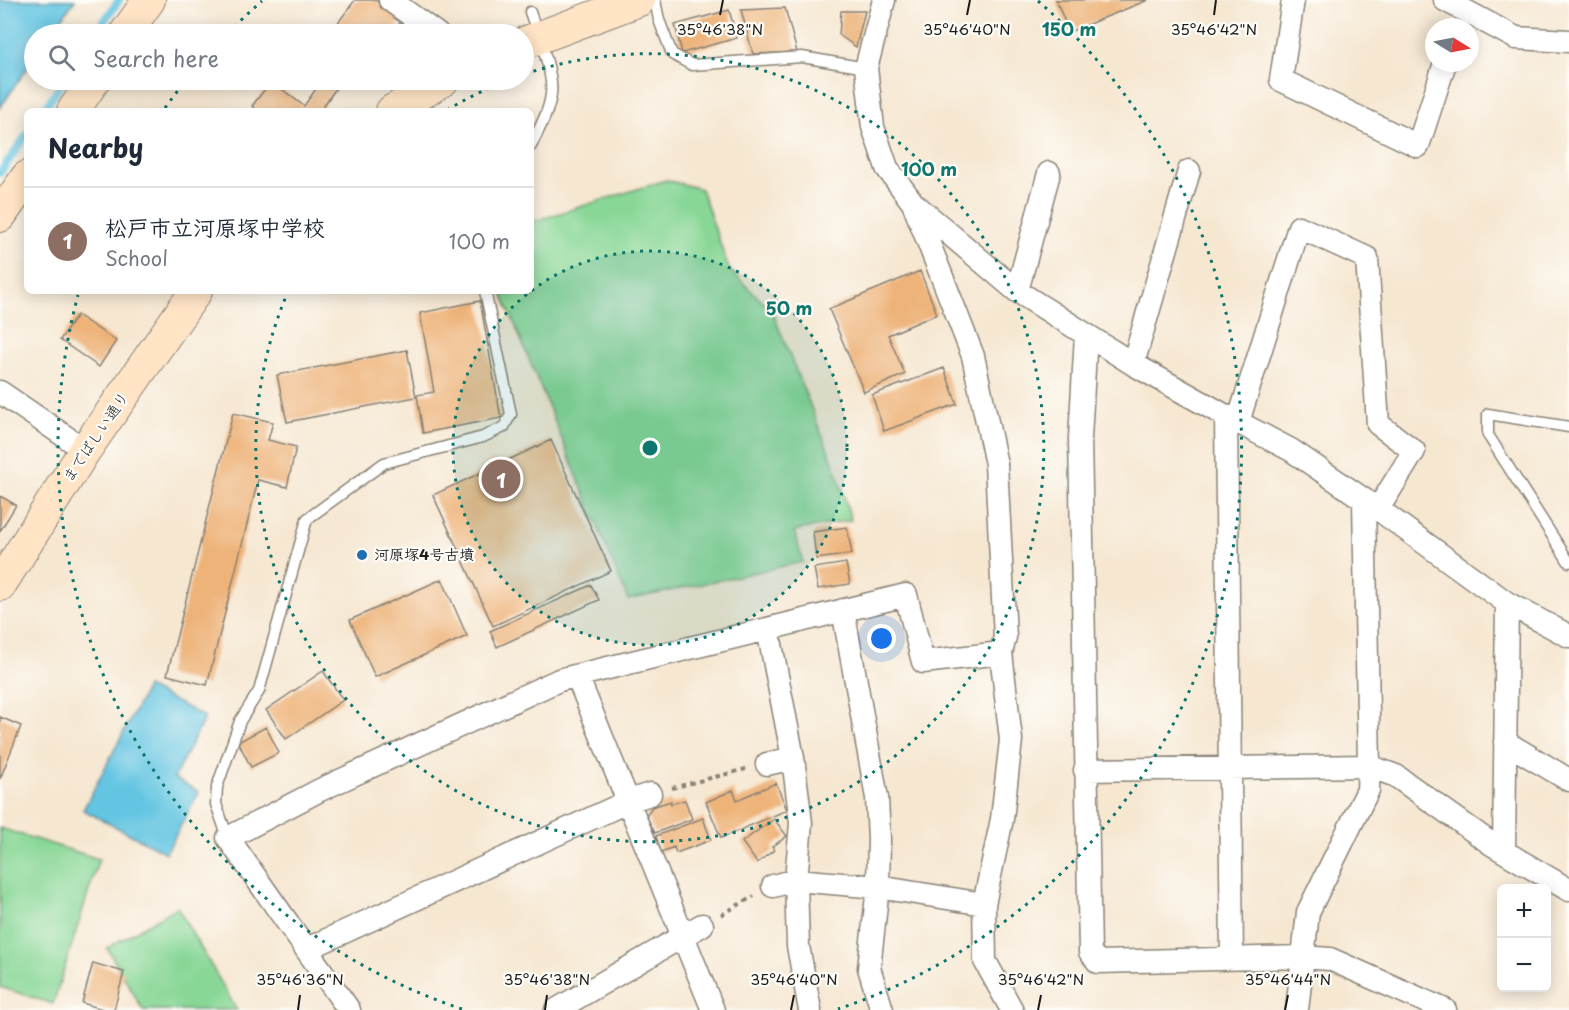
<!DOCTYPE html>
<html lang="en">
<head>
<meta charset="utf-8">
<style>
  :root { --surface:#fff; --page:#f6f6f7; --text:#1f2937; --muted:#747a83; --line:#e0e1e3; --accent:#ea580c }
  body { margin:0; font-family:"Playpen Sans","Klee One",sans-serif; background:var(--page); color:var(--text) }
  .controls { position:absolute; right:18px; bottom:18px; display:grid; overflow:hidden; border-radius:9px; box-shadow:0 3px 15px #0003 }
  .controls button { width:54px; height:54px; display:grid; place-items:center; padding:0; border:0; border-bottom:2px solid var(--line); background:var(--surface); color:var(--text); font:30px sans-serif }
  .compass { position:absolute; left:1425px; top:18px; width:54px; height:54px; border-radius:50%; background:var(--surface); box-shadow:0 3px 15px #0003; rotate:100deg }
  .you { position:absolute; left:882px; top:639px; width:21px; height:21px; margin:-15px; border:4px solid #fff; border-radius:50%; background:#1a73e8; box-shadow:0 0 0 9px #1a73e833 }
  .badge { display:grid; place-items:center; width:39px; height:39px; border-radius:50%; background:var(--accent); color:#fff; font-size:20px; font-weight:700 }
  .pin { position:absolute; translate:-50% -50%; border:3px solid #fff; box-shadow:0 2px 6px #0006 }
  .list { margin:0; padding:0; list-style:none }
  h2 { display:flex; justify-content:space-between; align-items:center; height:78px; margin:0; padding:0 24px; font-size:26px }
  h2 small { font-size:20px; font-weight:400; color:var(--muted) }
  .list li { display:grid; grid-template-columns:39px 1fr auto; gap:18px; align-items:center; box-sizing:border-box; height:108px; padding:0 24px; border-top:2px solid var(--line) }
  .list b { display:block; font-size:22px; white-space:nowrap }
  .list p { margin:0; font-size:20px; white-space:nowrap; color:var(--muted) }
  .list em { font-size:20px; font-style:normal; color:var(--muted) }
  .icon { flex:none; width:33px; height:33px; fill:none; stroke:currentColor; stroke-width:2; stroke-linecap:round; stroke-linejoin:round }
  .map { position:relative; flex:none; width:1569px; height:1010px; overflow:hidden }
  .search { position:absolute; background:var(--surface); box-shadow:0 3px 15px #0003; left:24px; top:24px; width:510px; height:66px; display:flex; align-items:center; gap:15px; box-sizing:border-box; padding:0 21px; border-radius:33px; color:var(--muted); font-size:22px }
  .panel { position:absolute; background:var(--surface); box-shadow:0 3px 15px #0003; left:24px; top:108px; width:510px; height:186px; border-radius:9px }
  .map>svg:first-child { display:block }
</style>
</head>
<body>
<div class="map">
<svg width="1569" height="1010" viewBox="0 0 1569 1010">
  <rect width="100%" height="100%" fill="#fdfcf7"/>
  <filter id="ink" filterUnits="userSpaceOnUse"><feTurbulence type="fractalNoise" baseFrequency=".0167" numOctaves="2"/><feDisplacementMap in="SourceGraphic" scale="12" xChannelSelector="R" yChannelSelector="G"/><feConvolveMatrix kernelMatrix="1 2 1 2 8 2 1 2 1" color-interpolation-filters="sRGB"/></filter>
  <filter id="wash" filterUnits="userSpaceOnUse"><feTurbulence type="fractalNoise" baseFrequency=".008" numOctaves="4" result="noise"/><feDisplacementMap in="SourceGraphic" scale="24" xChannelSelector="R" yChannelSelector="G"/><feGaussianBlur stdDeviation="1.35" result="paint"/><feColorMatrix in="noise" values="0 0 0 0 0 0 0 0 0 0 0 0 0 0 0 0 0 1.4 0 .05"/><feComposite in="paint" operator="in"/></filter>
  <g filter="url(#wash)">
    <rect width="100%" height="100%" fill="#f6e7d1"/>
    <!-- green -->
    <path fill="#88d796" stroke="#527a59" stroke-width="1.5" d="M 666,180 L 701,189 L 729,269 L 772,311 L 837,472 L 851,520 L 794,531 L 803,562 L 628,600 L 501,291 L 531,291 L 531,222 Z
      M 0,828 L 99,859 L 53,1004 L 0,987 Z
      M 177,907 L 237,1010 L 143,1010 L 107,948 Z"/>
    <!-- water -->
    <path fill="#64c5e2" stroke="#40707f" stroke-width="1.5" d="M 0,0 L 75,0 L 51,34 L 34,34 L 34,58 L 0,108 Z
      M 147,687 L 205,717 L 174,778 L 199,792 L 166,853 L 83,810 Z"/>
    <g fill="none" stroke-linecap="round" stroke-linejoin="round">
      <!-- stream -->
      <path stroke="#64c5e2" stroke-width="8" d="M 95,34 L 119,0
        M 43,111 L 64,80
        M 0,173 L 27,134"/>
    </g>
    <g id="blocks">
      <!-- building -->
      <path fill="#eeb379" d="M 355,0 L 375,0 L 402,20 L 392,34 L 351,34 L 337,24 Z
        M 1056,0 L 1148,0 L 1069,32 Z
        M 785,8 L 797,52 L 753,54 L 741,10 Z
        M 729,10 L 737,38 L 682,53 L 675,25 Z
        M 841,11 L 865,11 L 856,47 L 839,35 Z
        M 401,28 L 410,34 L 397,34 Z
        M 304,80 L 355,80 L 350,88 L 341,81 L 320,111 L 259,111 L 252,106 L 271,81 L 304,106 L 316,89 Z
        M 920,271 L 937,314 L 888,335 L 905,374 L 864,392 L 829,309 Z
        M 480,301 L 501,418 L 423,433 L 417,395 L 434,392 L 420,313 Z
        M 77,315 L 116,341 L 99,367 L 60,340 Z
        M 407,350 L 416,397 L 287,422 L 277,375 Z
        M 944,368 L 957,404 L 884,431 L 872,395 Z
        M 233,413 L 273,422 L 268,440 L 296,447 L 287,487 L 258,480 L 207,685 L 167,675 Z
        M 551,440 L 611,571 L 493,626 L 433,495 Z
        M 0,496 L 16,505 L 0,531 Z
        M 847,527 L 852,554 L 816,559 L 813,532 Z
        M 846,563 L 850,584 L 818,589 L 814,568 Z
        M 442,579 L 467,636 L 375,677 L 350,620 Z
        M 591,585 L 599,600 L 497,647 L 490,631 Z
        M 323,671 L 343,700 L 286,739 L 266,710 Z
        M 0,717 L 21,726 L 0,779 Z
        M 266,727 L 279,753 L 251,767 L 238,742 Z
        M 776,783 L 787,810 L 721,838 L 706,802 L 733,790 L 737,800 Z
        M 685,800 L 692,819 L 655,833 L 646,815 L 652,807 L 671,801 L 671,804 Z
        M 703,818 L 711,840 L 676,853 L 674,847 L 661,852 L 656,836 Z
        M 774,819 L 787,836 L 772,847 L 774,850 L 757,863 L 742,842 Z
        M 93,963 L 124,972 L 114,1010 L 106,1010 L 82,1003 Z"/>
    </g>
  </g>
  <g filter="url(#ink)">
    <use href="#blocks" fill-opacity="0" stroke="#898276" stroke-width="1.5"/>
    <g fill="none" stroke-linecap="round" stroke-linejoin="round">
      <defs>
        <path id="lane" d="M 655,0 L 659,20 L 672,54 L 692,65 L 802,57 L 866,68
          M 530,12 C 537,33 554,72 551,94 C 549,112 539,129 531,146
          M 1569,427 L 1488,414 L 1488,435 L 1569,562
          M 228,838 L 216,804 L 217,787 L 240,721 L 259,691 L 307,519 L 384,463 L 483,437 L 504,427 L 511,414 L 485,291"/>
        <path id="street" d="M 390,0 L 437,34
          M 884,0 L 866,68 L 873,127 L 887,168 L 913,203 L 1017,291 L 1133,364 L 1226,416 L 1291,450 L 1378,509 L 1507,603 L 1569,636
          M 1293,0 L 1281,80 L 1418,146 L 1445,63
          M 1445,0 L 1516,38 L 1569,41
          M 1017,291 L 1049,173
          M 1086,335 L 1080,438 L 1090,952 L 1098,962 L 1302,957 L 1330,959 L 1445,1010
          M 1133,364 L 1189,171
          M 0,392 L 85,450
          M 1226,416 L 1232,958
          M 1238,422 L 1299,227 L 1367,258 L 1378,424 L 1414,451 L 1378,509
          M 843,610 L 877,798 L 879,839 L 878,887 L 869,968 L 882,1010
          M 768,629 L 793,758 L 801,823 L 796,880 L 798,946 L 810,1010
          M 1001,653 L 1011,740 L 1002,819 L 984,904 L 985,961 L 1012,1010
          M 577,676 L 713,1010
          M 1505,742 L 1569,780
          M 767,764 L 793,758
          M 1085,770 L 1369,766 L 1396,776 L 1493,845 L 1569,890
          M 1504,851 L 1507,603
          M 773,886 L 796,880 L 878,887 L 984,904
          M 307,949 L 629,801 L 650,794
          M 349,1010 L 228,838 L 320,790 L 559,680 L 906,595 L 923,662 L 1001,653 L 1005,637 L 996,464 L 973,356 L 913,203
          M 556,1010 L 702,925
          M 1297,1010 L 1308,912 L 1368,790 L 1369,766 L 1364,501"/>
        <path id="secondary" d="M 125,34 L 149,0
          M 524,43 L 639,0
          M 73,111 L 94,80
          M 392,111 L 443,80
          M 0,216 L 27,177
          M 0,585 L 85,450 L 196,291"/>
      </defs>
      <!-- lane casing -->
      <use href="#lane" stroke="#898276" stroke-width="13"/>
      <!-- street casing -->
      <use href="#street" stroke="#898276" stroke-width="25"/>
      <!-- secondary casing -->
      <use href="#secondary" stroke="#898276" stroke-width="34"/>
      <!-- path -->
      <path stroke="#898276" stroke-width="4" stroke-dasharray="4.5 4.5" stroke-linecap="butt" d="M 672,788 L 746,769
        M 721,915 L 754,896"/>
      <!-- lane -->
      <use href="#lane" stroke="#fff" stroke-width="10"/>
      <!-- street -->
      <use href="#street" stroke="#fff" stroke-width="22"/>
      <!-- secondary -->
      <use href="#secondary" stroke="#ffe4c6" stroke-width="32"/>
    </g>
  </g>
  <!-- ticks -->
  <path fill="none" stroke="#1c1c1c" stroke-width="2" d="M 720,15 L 723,0M 967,15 L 970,0M 1214,15 L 1216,0M 298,1010 L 300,995M 545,1010 L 547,995M 791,1010 L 794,995M 1038,1010 L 1041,995M 1285,1010 L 1288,995"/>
  <!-- distance rings -->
  <circle cx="650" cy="448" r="197" fill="#0f766e" fill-opacity=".12"/>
  <g fill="none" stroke="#0f766e" stroke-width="3" stroke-dasharray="3 6">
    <circle cx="650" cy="448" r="197"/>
    <path d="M447 110A394 394 0 0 1 509 80M525 74A394 394 0 1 1 287 294"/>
    <path d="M462 1009A592 592 0 0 1 78 295M165 108A592 592 0 0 1 183 84M228 33A592 592 0 0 1 262 1M1038 1A592 592 0 0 1 838 1009"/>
  </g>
  <!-- markers -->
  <circle fill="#1f6fb2" stroke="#fdfcf7" stroke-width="2" cx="362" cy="555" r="6"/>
  <g text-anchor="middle" stroke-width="4.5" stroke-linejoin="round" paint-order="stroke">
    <!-- street labels -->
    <g font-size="15" fill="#1c1c1c" stroke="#fdfcf7">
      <text transform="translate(96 437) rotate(-56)" y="5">までばしい通り</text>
    </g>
    <!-- poi labels -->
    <g font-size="15" font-weight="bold" fill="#1c1c1c" stroke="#fdfcf7" text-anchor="start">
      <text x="374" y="560">河原塚4号古墳</text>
    </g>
  </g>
  <g font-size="15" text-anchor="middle" fill="#1c1c1c" stroke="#fdfcf7" stroke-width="4.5" stroke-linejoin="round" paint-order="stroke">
    <text x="720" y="35">35°46'38"N</text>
    <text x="967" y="35">35°46'40"N</text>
    <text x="1214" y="35">35°46'42"N</text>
    <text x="300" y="985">35°46'36"N</text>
    <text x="547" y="985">35°46'38"N</text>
    <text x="794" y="985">35°46'40"N</text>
    <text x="1041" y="985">35°46'42"N</text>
    <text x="1288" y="985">35°46'44"N</text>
  </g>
  <circle cx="650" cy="448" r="9" fill="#0f766e" stroke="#fdfcf7" stroke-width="3"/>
  <g font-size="18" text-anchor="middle" font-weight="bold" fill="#0f766e" stroke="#fdfcf7" stroke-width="4.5" stroke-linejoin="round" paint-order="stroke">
    <text x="1069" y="36">150 m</text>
    <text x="929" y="176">100 m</text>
    <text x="789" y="315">50 m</text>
  </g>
</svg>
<div class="controls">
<button>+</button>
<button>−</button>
</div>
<svg class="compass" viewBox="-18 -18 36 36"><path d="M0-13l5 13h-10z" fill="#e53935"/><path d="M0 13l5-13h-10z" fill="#747a83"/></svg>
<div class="you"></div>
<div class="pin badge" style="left:501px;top:479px;background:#8d6e63">1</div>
<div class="search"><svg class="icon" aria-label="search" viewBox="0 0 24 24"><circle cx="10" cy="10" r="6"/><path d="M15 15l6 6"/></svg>Search here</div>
<section class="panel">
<h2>Nearby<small></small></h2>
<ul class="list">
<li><span class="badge" style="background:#8d6e63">1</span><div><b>松戸市立河原塚中学校</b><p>School</p></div><em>100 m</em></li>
</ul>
</section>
</div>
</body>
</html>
